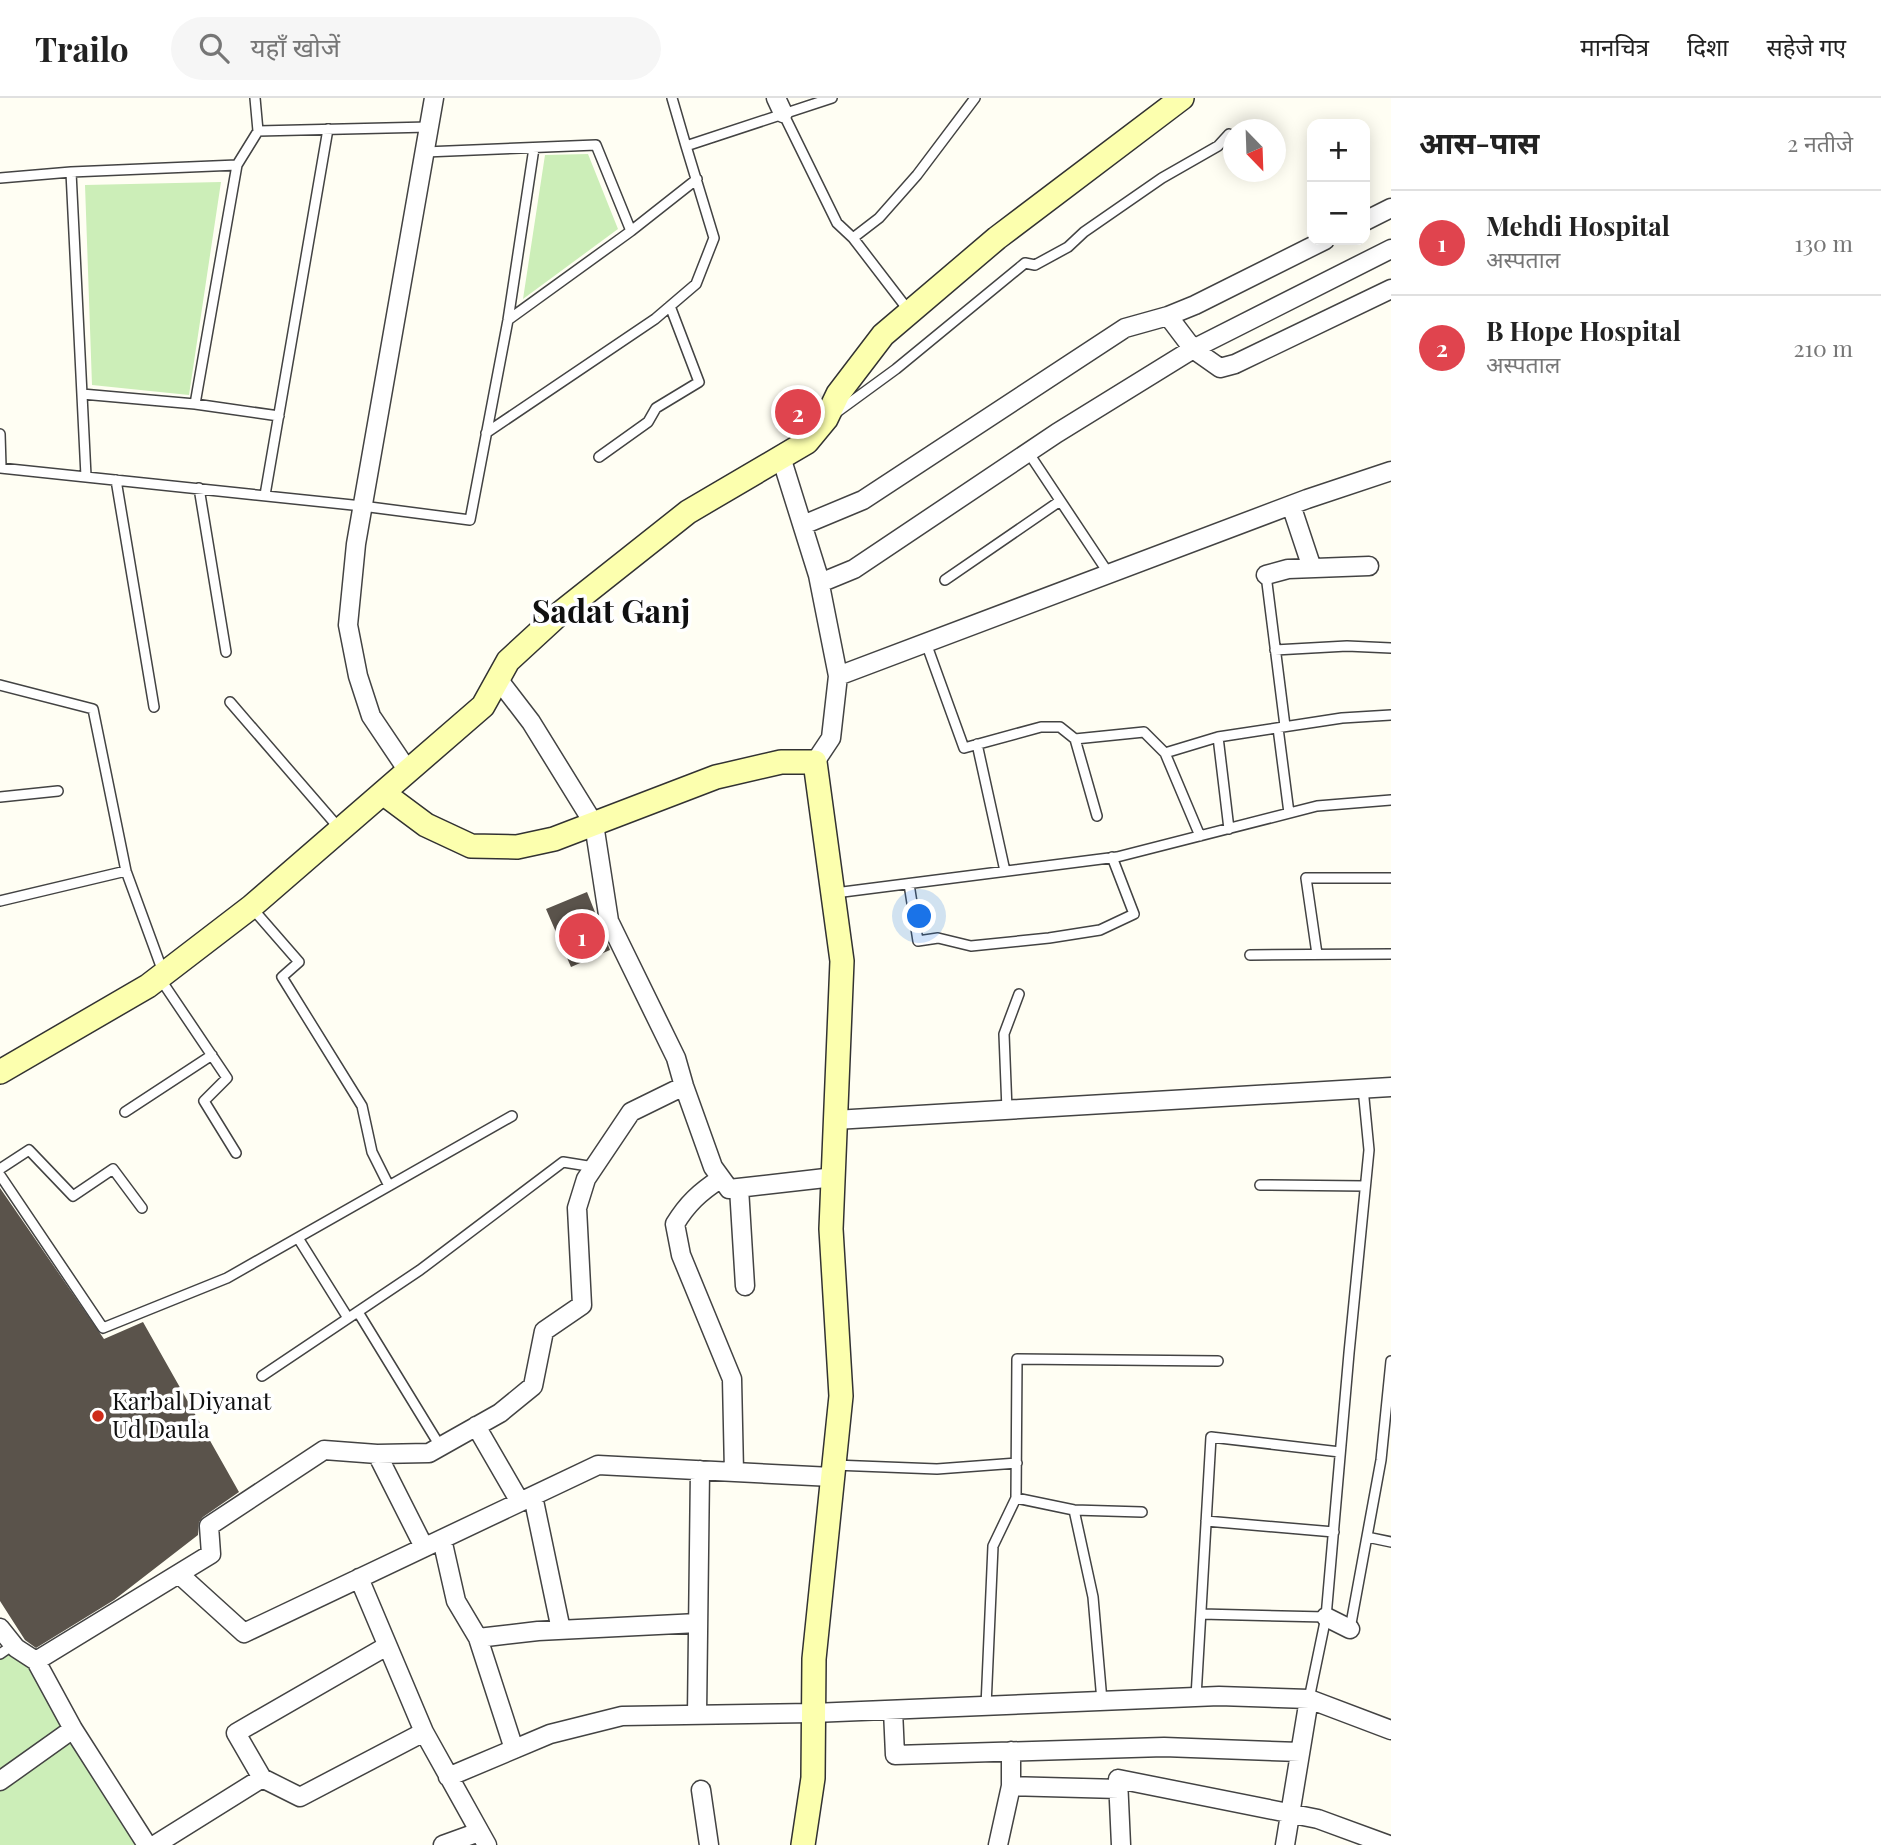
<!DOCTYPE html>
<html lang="hi">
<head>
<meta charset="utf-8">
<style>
  :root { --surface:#fff; --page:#f6f6f6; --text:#222; --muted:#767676; --line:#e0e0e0; --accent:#ce2c1a }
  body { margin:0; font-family:"Playfair Display","Noto Sans Devanagari",serif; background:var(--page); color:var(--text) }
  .controls { position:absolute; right:21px; top:21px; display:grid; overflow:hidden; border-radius:14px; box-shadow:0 4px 18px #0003 }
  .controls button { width:63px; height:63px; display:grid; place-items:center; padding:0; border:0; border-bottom:2px solid var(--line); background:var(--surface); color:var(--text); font:35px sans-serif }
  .compass { position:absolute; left:1223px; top:21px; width:63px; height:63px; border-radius:50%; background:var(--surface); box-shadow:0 4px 18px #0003; rotate:157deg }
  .you { position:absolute; left:920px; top:819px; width:24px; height:24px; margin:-18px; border:5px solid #fff; border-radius:50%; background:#1a73e8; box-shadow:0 0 0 10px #1a73e833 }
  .badge { display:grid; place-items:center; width:46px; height:46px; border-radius:50%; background:var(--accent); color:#fff; font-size:23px; font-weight:700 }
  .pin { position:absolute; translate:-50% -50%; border:4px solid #fff; box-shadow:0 2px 7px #0006 }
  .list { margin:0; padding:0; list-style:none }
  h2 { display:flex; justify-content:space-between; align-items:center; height:91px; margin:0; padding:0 28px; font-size:30px }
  h2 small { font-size:23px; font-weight:400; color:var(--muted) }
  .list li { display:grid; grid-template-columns:46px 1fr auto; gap:21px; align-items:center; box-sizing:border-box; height:105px; padding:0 28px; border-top:2px solid var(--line) }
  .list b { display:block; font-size:26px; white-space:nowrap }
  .list p { margin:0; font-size:23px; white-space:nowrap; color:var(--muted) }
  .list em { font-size:23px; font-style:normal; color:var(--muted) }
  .icon { flex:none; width:38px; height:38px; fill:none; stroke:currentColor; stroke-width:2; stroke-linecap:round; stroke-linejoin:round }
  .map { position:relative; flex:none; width:1391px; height:1747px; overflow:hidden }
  header { display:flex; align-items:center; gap:42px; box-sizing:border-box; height:98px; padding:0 35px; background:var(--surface); border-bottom:2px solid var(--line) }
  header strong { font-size:33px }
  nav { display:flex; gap:38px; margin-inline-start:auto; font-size:24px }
  .search { width:490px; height:63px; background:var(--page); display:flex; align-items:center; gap:18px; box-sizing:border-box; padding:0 24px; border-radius:38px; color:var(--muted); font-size:26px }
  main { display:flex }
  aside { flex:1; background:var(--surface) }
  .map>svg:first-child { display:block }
</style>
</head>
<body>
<header>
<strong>Trailo</strong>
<div class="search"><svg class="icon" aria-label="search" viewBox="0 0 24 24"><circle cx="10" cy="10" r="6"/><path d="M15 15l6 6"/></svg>यहाँ खोजें</div>
<nav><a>मानचित्र</a><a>दिशा</a><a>सहेजे गए</a></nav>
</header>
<main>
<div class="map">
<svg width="1391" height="1747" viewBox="0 0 1391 1747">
  <rect width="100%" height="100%" fill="#fffef3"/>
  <!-- green -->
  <path fill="#cceeb8" d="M 588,56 L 618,131 L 523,201 L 545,57 Z
    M 221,84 L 189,297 L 92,287 L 85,87 Z
    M 16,1550 L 141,1747 L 0,1747 L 0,1561 Z"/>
  <!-- building -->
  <path fill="#5a534b" d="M 785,296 L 811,317 L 801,329 L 775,307 Z
    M 587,794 L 610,852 L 571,869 L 546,811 Z
    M 0,1090 L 104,1241 L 143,1224 L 239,1394 L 203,1419 L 199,1424 L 198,1437 L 114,1502 L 36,1550 L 25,1542 L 0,1503 Z"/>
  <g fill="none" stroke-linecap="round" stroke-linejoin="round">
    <defs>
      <path id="lane" d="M 672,0 L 686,48
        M 783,15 L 837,125 L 853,140 L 909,213
        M 258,33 L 429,29
        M 425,54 L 596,47 L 631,133
        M 71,74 L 86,378
        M 0,80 L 71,74 L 237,67
        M 853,140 L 879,120 L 917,77 L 975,0
        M 508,222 L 631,133 L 697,81
        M 82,296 L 195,306 L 279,318
        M 195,306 L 237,67 L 258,33 L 255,0
        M 833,317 L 896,271 L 1025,165 L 1035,167 L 1068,149 L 1084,134 L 1162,80 L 1218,48 L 1229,36
        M 486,335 L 655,221 L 696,186 L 714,140 L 686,48 L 832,0
        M 0,336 L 1,369
        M 1028,354 L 1109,476
        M 599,359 L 648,324 L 656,310 L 699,284 L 670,208
        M 0,370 L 362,408 L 470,422 L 508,222 L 534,50
        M 116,382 L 154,609
        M 199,390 L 226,554
        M 265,397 L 328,31
        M 1266,477 L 1285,628
        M 945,482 L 1060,403
        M 926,545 L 964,650 L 1041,629 L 1060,629 L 1075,641 L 1144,634 L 1165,655 L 1200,738
        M 1275,552 L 1347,548 L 1391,550
        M 0,587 L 93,611 L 126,773 L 163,874
        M 230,604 L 339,730
        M 1278,630 L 1289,715
        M 1218,639 L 1229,731
        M 1075,641 L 1097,718
        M 977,646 L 1005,773
        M 1165,655 L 1218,639 L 1342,620 L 1391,617
        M 0,699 L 58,693
        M 909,786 L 918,843 L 938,840 L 971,848 L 1049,840 L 1100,832 L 1134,816 L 1112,759
        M 835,795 L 1117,759 L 1317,708 L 1391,702
        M 0,803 L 126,773
        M 252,810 L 299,864 L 282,879 L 362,1008 L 372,1054 L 389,1088
        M 1317,856 L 1306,780 L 1391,780
        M 1250,857 L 1391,856
        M 159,879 L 227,980 L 204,1003 L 236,1055
        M 1007,1012 L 1004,936 L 1019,896
        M 125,1014 L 212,957
        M 0,1071 L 29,1052 L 73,1098 L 113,1071 L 142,1110
        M 0,1077 L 103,1230 L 227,1180 L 512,1018
        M 1260,1087 L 1365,1088
        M 298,1140 L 348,1220
        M 358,1214 L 440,1348
        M 262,1278 L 420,1172 L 563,1064 L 594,1069
        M 834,1367 L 937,1371 L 1017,1365
        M 1016,1400 L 1074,1412 L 1142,1414
        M 1074,1412 L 1093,1499 L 1102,1603
        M 1206,1423 L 1334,1434
        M 1367,1439 L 1391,1444
        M 1201,1516 L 1326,1519
        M 1350,1531 L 1381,1362 L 1391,1263
        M 0,1556 L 13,1547
        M 1196,1599 L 1211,1339 L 1340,1354
        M 1309,1601 L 1326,1519 L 1349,1255 L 1369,1052 L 1363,990
        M 986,1608 L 993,1448 L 1016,1400 L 1017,1261 L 1218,1263"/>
      <path id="street" d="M 776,0 L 783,15
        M 1365,123 L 1391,110
        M 1168,218 L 1193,251 L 1220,270 L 1235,266 L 1391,191
        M 781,359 L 818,477 L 838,578 L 831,640 L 815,664
        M 1291,407 L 1312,470
        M 803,427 L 863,402 L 1125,230 L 1168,218 L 1195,207 L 1325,142
        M 1266,477 L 1288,471 L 1369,468
        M 820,485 L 854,471 L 1057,335 L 1193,251 L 1391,151
        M 838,578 L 1307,401 L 1391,373
        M 498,581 L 531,624 L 594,726 L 609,823 L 676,960 L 684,988 L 713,1069 L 729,1091 L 834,1079
        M 408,673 L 371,618 L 358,578 L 348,527 L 356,446 L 434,0
        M 835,1022 L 1391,989
        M 720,1081 C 700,1094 687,1106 675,1126 L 681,1157 L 732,1281 L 734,1374
        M 739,1090 L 745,1188
        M 476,1328 L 520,1404
        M 377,1356 L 424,1449
        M 533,1398 L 561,1532
        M 442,1441 L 456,1503 L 478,1540 L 514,1651
        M 180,1477 L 244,1535 L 598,1367 L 832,1379
        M 359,1480 L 424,1634 L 487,1747
        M 1326,1519 L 1350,1531
        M 0,1530 L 16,1550 L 36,1563 L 73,1631 L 147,1747
        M 478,1540 L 538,1533 L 698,1525
        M 387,1548 L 236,1635 L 262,1680 L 300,1699 L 424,1634
        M 36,1563 L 211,1456 L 209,1428 L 324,1352 L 377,1356 L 429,1355 L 500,1315 L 533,1288 L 544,1233 L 582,1207 L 577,1110 L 586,1081 L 631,1014 L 684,988
        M 893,1612 L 895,1657 L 1164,1649 L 1300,1654
        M 697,1617 L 700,1372
        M 448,1679 L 550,1636 L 622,1618 L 813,1615 L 1219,1598 L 1309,1601 L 1391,1632
        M 0,1683 L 73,1631
        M 1011,1688 L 1119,1691
        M 701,1692 L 709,1747
        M 155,1747 L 262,1680
        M 443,1747 L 479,1734
        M 998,1747 L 1011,1688 L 1011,1653
        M 1121,1747 L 1118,1681 L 1318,1721 L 1389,1747
        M 1285,1747 L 1309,1601"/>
      <path id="secondary" d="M 383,695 L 426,727 L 471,748 L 517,749 L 554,741 L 716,679 L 781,664 L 815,664 L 842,863 L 831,1131 L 841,1298 L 814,1561 L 813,1680 L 803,1747
        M 0,974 L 148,888 L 251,809 L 483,608 L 508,563 L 558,517 L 688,414 L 807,344 L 826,321 L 838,296 L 883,237 L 997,140 L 1182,0"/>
    </defs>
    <!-- lane casing -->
    <use href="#lane" stroke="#434343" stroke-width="12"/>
    <!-- street casing -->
    <use href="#street" stroke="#434343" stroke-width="21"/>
    <!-- secondary casing -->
    <use href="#secondary" stroke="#323232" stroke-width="26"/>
    <!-- lane -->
    <use href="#lane" stroke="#fff" stroke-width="9"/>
    <!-- street -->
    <use href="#street" stroke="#fff" stroke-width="18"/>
    <!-- secondary -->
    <use href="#secondary" stroke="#fcffae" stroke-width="23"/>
  </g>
  <!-- markers -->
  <circle fill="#ce2c1a" stroke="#fff" stroke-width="2.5" cx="98" cy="1318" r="7"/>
  <g text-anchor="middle" stroke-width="7" stroke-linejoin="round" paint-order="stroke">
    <!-- poi labels -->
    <g font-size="24" fill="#101010" stroke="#fff" text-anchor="start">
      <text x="112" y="1312">Karbal Diyanat<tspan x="112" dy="28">Ud Daula</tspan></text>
    </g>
    <!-- district labels -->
    <g font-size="32" font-weight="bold" fill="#101010" stroke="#fff">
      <text x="611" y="525">Sadat Ganj</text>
    </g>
  </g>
</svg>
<div class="controls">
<button>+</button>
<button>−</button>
</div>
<svg class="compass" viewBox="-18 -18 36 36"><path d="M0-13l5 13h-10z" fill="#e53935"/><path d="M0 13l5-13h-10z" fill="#767676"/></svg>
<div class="you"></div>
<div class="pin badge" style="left:582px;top:838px;background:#e0444e">1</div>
<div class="pin badge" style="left:798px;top:314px;background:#e0444e">2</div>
</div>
<aside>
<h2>आस-पास<small>2 नतीजे</small></h2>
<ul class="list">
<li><span class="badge" style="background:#e0444e">1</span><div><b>Mehdi Hospital</b><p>अस्पताल</p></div><em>130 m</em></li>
<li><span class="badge" style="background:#e0444e">2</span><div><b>B Hope Hospital</b><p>अस्पताल</p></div><em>210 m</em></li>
</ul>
</aside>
</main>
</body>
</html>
